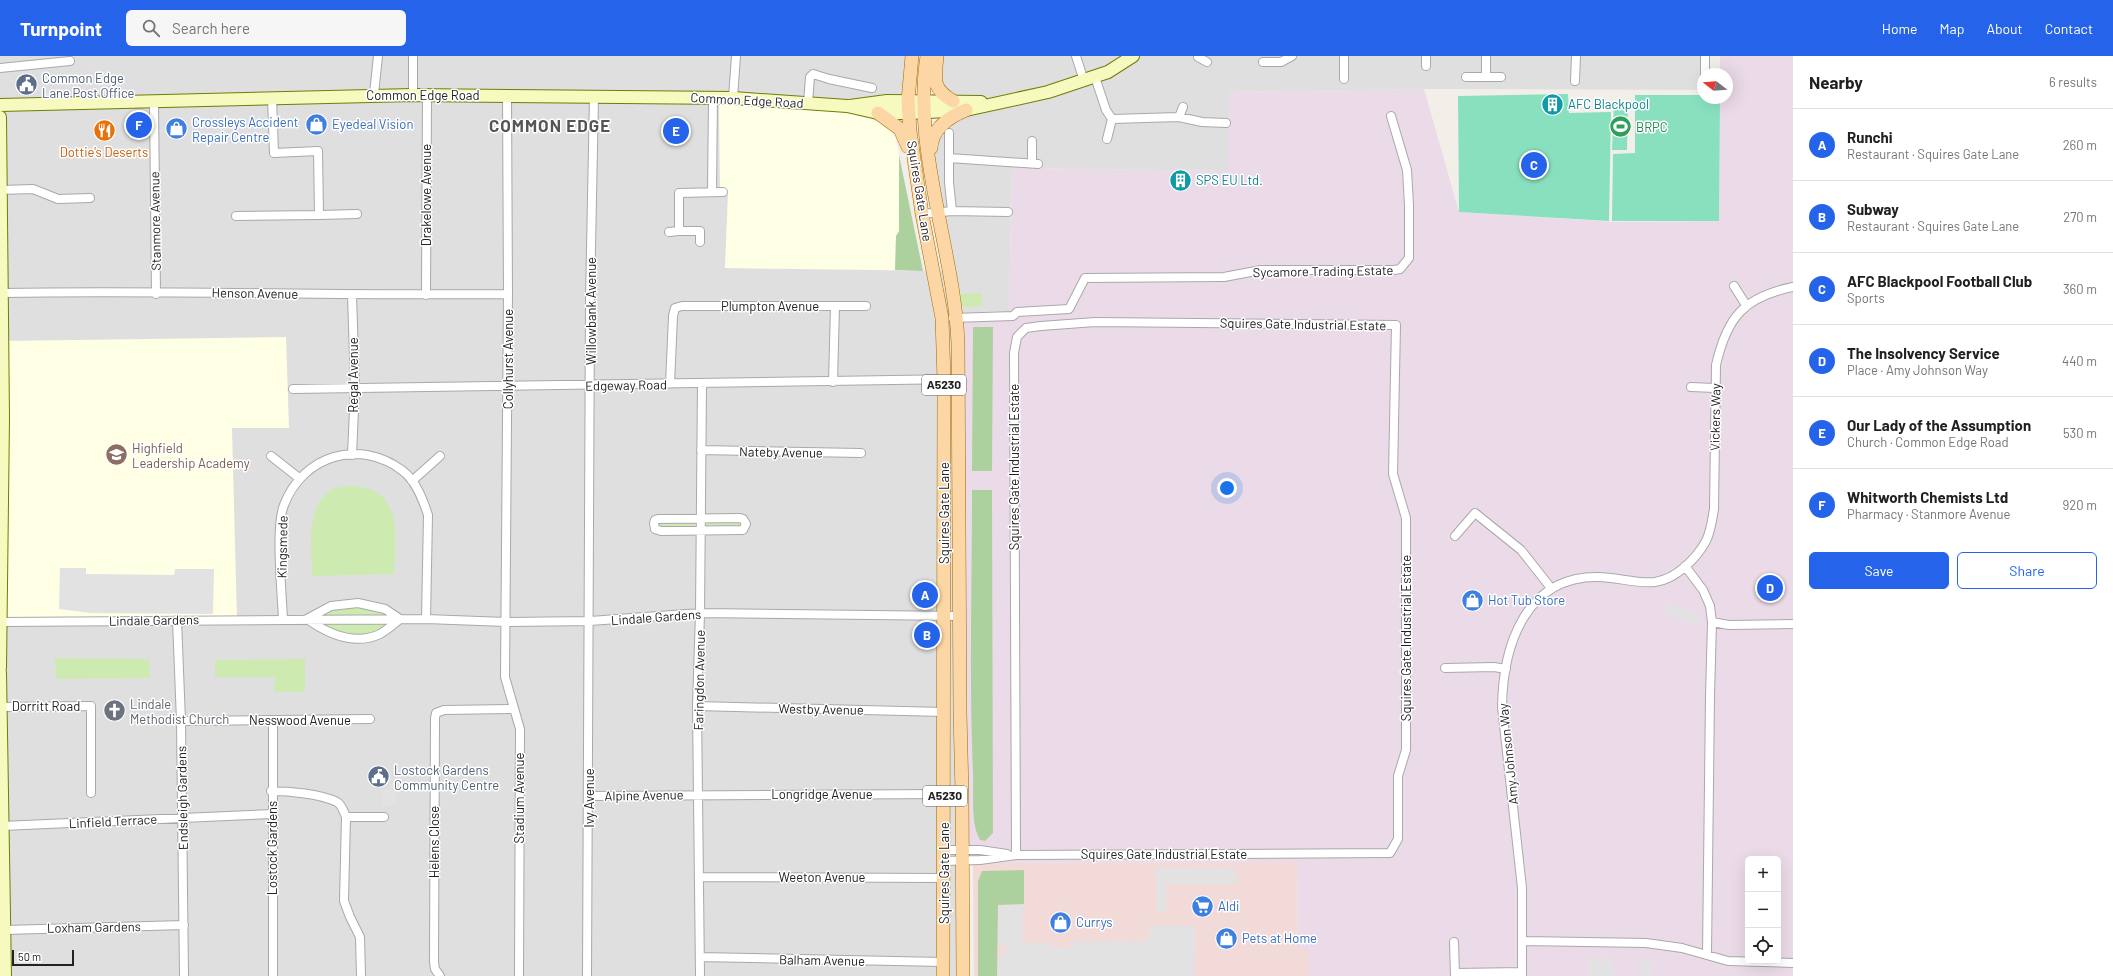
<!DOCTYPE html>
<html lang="en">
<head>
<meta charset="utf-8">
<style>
  :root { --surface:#fff; --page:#f6f6f6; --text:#202124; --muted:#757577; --line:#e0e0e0; --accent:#2563eb }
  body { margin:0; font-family:Barlow,sans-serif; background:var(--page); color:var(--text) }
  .controls { position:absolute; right:12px; bottom:12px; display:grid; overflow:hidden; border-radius:6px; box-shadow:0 4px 16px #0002 }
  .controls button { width:36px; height:36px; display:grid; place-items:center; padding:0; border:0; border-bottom:1px solid var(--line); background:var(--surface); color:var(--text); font:20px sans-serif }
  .compass { position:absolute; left:1697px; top:12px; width:36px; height:36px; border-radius:50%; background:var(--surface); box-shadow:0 4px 16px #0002; rotate:287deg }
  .scale { position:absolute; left:12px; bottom:10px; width:62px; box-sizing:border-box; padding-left:4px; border:2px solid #222; border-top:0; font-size:11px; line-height:14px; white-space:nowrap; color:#222; -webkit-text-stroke:3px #fff; paint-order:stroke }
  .you { position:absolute; left:1227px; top:432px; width:14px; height:14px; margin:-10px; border:3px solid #fff; border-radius:50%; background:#1a73e8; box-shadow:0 0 0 6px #1a73e833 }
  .badge { display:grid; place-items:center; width:26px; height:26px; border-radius:50%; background:var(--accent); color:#fff; font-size:13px; font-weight:700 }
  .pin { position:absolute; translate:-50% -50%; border:2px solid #fff; box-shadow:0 1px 4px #0006 }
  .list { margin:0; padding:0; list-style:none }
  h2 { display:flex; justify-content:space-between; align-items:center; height:52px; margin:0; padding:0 16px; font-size:17px }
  h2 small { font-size:13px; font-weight:400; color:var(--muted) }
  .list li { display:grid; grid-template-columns:26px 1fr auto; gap:12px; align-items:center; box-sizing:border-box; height:72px; padding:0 16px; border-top:1px solid var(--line) }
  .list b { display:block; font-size:15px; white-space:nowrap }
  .list p { margin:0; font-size:13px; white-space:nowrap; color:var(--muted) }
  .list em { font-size:13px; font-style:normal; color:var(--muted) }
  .actions { display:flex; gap:8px; padding:12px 16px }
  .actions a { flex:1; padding:9px 0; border:1px solid var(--accent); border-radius:6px; text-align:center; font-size:14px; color:var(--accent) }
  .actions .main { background:var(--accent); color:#fff }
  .icon { flex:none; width:22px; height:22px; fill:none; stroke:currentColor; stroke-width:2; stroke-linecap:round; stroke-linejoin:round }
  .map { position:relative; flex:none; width:1793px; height:920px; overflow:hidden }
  header { display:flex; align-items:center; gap:24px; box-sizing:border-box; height:56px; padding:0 20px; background:var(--accent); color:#fff }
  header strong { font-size:19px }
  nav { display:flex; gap:22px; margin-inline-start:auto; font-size:14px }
  .search { width:280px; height:36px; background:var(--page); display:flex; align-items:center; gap:10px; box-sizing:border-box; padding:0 14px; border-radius:6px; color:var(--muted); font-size:15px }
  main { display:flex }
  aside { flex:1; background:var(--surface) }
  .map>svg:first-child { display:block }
</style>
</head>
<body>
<header>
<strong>Turnpoint</strong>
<div class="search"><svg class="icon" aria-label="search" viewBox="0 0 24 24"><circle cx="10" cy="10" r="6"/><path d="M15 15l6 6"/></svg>Search here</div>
<nav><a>Home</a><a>Map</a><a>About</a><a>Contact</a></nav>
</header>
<main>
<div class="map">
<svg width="1793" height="920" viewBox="0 0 1793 920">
  <rect width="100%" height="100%" fill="#f2efe9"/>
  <!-- residential -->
  <path fill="#e0dfdf" d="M 0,0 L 908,0 L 905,45 L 719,42 L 720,130 L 727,135 L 728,139 L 725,212 L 934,215 L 949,214 L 931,88 L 958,45 L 941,30 L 939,0 L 1705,0 L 1703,34 L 1424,33 L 1230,36 L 1229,115 L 1012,112 L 1009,255 L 957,257 L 963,920 L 0,920 Z"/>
  <!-- commercial -->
  <path fill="#f2dad9" d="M 1297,806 L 1298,892 L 1309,892 L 1309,920 L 974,920 L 973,807 Z"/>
  <!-- industrial -->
  <path fill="#ebdbe8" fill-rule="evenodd" d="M 1720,0 L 1793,0 L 1793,920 L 1309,920 L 1309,892 L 1298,892 L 1297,806 L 962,807 L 956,257 L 1009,255 L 1012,112 L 1228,115 L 1229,36 L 1424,33 L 1459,156 L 1616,166 L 1719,165 L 1720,42 L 1727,42 L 1727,18 L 1720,18 ZM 1748,803 L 1778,803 L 1778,905 L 1748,905 Z"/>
  <!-- education -->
  <path fill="#ffffe5" d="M 719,48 L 842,55 L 877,65 L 888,71 L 895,80 L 899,99 L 899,176 L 896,180 L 895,214 L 725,212 L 728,139 L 727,135 L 720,131 Z
    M 286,281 L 289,372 L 232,372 L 237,564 L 1,566 L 2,285 Z"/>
  <!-- grass -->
  <path fill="#cdebb0" d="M 982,237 L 982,250 L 965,251 L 961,249 L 957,238 Z
    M 348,430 C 404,429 396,480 394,518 L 312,520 C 312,491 304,451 333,433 C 337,431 344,431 348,430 Z
    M 694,462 L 694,475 L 661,475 L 655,464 Z
    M 740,462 L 746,471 L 706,475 L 706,463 Z
    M 349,547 L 394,559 L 313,559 Z
    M 313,568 L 393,568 C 364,590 344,579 313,568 Z
    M 55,602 L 149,603 L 150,622 L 56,623 Z
    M 305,603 L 305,636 L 274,636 L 275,621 L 215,621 L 215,604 Z"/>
  <!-- forest -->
  <path fill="#add19e" d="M 899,99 L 923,215 L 895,214 L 896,180 L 899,175 Z
    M 973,271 L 993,271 L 992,415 L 972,415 Z
    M 972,434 L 992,434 L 993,777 L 985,785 L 980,784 C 970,766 974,739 973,718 C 969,624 972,529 972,434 Z
    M 1024,814 L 1024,848 L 998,849 L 997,920 L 978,920 L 978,825 L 982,815 Z"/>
  <!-- pitch -->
  <path fill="#88e0be" d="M 1568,38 L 1569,57 L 1611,56 L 1609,165 L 1459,156 L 1458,40 Z
    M 1635,39 L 1703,39 L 1703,42 L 1720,42 L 1719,165 L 1612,165 L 1613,98 L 1635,97 Z
    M 1614,47 L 1628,47 L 1627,94 L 1612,94 Z"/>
  <!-- parking -->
  <path fill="#e2e2e2" d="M 60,512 L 86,512 L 86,518 L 174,519 L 175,513 L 214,513 L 213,558 L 91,557 L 59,553 Z
    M 1667,546 L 1702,562 L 1698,570 L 1663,554 Z
    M 396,733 L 396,749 L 383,750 L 383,734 Z
    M 1156,812 L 1237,813 L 1237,828 L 1166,828 L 1166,855 L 1157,856 Z
    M 1023,849 L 1023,887 L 1051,887 L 1052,892 L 1070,892 L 1071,886 L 1149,885 L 1149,870 L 1195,870 L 1194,920 L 998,920 L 998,899 L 1003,901 L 1007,889 L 998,889 L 999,850 Z
    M 1608,901 L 1614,913 L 1614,920 L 1588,920 L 1589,902 Z
    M 1644,903 L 1653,906 L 1650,920 L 1639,920 Z"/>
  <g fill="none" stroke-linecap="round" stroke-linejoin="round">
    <defs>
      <path id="street" d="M 1076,0 L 1084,25
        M 1426,0 L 1426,10
        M 1486,0 L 1486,21
        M 1198,1 L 1207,6
        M 1263,6 L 1281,6 L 1292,0
        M 0,12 L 70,5
        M 1705,18 L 1705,0
        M 1095,21 L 1106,54 L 1112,63 L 1179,61 L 1202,66 L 1226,67
        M 1466,21 L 1501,21
        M 1344,23 L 1344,0
        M 1575,25 L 1576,0
        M 374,38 L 378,0
        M 413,39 L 413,0
        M 507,40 L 508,238 L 505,621 L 520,673 L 519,920
        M 272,41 L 274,97 L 318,95 L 319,159 L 357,158
        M 733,42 L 736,0
        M 154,45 L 156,238
        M 808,47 L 810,21 L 813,18 L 829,23 L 872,32
        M 1179,61 L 1183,51
        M 949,77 L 949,126 L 952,155
        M 1107,83 L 1112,63
        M 1032,85 L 1032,107
        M 949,102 L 1038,108
        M 0,134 L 33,133 L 58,143 L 90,142
        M 712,136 L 713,42
        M 922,158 L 952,155 L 1008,156
        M 236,160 L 319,159
        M 669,176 L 679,175
        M 700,186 L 700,175 L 679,175 L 679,137 L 723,136
        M 1734,230 L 1746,249
        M 2,237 C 170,234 339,240 508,238
        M 426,239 L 427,39
        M 953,262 L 1013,260 L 1017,256 L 1069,253 L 1085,222 L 1224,221 L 1261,214 L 1394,214 L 1400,213 L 1409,202 L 1409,149 L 1407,114 L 1391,60
        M 833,326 L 835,250
        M 670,328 L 673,260 L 675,252 L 682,250 L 866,250
        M 1691,331 L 1715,332
        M 293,333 L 959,323
        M 701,394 L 861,397
        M 352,399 L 355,331 L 352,239
        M 271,400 L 299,422
        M 412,425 L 440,400
        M 740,462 L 743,463 L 746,468 L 743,474 L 661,475 L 655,473 L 654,467 L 655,464 L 658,463 Z
        M 1455,480 L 1475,457 L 1521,494 L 1551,532
        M 1685,510 L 1703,534 L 1710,550 L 1712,566 L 1710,640 L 1707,899
        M 358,547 L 385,553 L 400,563 C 394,568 387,574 380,578 C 354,590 328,578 307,563 L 331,550 Z
        M 177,564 L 181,665 L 184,920
        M 283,564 C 282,537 275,471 284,449 C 303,399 360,382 403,415 C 416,425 423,444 428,459 L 426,563
        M 1,566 L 426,563 L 506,566 L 590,565 L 700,557 L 959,560
        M 1712,566 L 1729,569 L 1793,568
        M 1445,612 L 1494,611 L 1506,613
        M 697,650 L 944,656
        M 1,651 L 91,650 L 91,737
        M 273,664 L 273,920
        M 181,665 L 370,663
        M 271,735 C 289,735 321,738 337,746 C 342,749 344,756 346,761 L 344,845 L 350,861 L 360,881 L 361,920
        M 589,740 L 945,738
        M 346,761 L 384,761
        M 2,770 L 272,758
        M 944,794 L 980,794 L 1007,798
        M 944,805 L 980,804 L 1016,799 L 1390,797 L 1398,783 L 1398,720 L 1406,694 L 1406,462 L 1393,418 L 1396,269 L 1095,266 L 1041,270 L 1026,272 L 1017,281 L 1014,297 L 1016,799
        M 699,821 L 944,822
        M 5,874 L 184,869
        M 1523,885 L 1646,887 L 1682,892 L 1728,905 L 1793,907
        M 1454,886 L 1455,920
        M 700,901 L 943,906
        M 1455,917 L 1522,916
        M 440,920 L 435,913 L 434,906 L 435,662 L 436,657 L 444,654 L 514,653
        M 587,920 L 590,243 L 594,41
        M 700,920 L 697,650 L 700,557 L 702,328
        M 1522,920 L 1522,832 L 1502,651 C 1503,590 1525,520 1598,521 C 1617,521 1636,528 1655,526 C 1676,523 1696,503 1706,485 C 1711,475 1712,464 1714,453 L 1716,309 C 1727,261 1744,241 1793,231"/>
      <path id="secondary" d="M 0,49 L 413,39 L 733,42 L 847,50 L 878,57 L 909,57 L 966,54 L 1048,36 L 1108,16 L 1133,0
        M 850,50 L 887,45 L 981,46
        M 0,61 L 3,362 L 0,612
        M 0,616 L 5,920"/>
      <path id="primary" d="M 912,0 L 908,45 L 910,75 L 922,158 L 942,262 L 944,324 L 943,920
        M 927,0 C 912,94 954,193 958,287 L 960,657 L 962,736 L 963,920
        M 937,0 C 935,23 931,32 953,45
        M 878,57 L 900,73 L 908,91
        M 931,92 C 932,72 949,61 966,54"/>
    </defs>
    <!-- street casing -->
    <use href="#street" stroke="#a9a9a9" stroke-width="10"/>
    <!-- secondary casing -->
    <use href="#secondary" stroke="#707d05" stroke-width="14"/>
    <!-- primary casing -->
    <use href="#primary" stroke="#a06b00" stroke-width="14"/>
    <!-- street -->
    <use href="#street" stroke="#fff" stroke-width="8"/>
    <!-- secondary -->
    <use href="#secondary" stroke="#f7fabf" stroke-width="12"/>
    <!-- primary -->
    <use href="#primary" stroke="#fcd6a4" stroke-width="13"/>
  </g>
  <!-- icons -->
  <defs>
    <symbol id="civic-disc" viewBox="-11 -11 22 22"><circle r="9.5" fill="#5c6f8a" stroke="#fff"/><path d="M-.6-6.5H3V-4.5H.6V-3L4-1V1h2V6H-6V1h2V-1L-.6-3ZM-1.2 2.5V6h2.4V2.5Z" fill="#fff"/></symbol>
    <symbol id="building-disc" viewBox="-11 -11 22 22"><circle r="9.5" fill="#0f9aa8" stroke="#fff"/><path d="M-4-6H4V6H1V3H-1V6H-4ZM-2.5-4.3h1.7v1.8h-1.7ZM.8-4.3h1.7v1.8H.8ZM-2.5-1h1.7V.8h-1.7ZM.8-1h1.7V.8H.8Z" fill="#fff"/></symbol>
    <symbol id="shop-disc" viewBox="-11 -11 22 22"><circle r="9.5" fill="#3f7fe0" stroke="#fff"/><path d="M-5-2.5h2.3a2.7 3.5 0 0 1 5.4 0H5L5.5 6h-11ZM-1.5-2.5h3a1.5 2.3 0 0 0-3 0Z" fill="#fff"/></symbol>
    <symbol id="stadium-disc" viewBox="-11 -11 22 22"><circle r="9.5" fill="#2e9e5b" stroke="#fff"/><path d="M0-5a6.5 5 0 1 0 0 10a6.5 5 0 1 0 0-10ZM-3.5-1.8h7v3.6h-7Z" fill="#fff"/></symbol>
    <symbol id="restaurant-disc" viewBox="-11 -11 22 22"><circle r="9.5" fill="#e8710a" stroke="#fff"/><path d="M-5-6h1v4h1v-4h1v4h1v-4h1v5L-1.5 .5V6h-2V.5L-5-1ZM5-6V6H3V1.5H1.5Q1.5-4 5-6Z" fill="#fff"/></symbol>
    <symbol id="school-disc" viewBox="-11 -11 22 22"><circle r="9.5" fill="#8d6e63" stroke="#fff"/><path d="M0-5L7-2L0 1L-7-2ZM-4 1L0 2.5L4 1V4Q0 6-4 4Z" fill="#fff"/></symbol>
    <symbol id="church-disc" viewBox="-11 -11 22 22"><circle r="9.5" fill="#6b7280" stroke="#fff"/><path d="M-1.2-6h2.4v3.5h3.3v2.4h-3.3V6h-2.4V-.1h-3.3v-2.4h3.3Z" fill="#fff"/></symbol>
    <symbol id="supermarket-disc" viewBox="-11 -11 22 22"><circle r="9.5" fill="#3f7fe0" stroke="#fff"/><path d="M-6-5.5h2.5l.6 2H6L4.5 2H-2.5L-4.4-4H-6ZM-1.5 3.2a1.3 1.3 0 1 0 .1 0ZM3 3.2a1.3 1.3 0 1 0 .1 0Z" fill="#fff"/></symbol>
  </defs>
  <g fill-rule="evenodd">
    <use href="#civic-disc" x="14" y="16" width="25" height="25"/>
    <use href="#building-disc" x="1540" y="36" width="25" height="25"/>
    <use href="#shop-disc" x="304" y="56" width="25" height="25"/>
    <use href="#stadium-disc" x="1608" y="58" width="25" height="25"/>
    <use href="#shop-disc" x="164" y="60" width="25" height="25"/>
    <use href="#restaurant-disc" x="92" y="62" width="25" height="25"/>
    <use href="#building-disc" x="1168" y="112" width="25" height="25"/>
    <use href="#school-disc" x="104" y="386" width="25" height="25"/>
    <use href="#shop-disc" x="1460" y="532" width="25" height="25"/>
    <use href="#church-disc" x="102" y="642" width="25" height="25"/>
    <use href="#civic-disc" x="366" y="708" width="25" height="25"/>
    <use href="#supermarket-disc" x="1190" y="838" width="25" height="25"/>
    <use href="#shop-disc" x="1048" y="854" width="25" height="25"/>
    <use href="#shop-disc" x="1214" y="870" width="25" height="25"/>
  </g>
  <g text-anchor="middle" stroke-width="3" stroke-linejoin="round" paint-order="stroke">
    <!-- shield labels -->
    <g fill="#fff" stroke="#646464" stroke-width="1">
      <rect x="922" y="319" width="44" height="20" rx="3"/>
      <rect x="923" y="730" width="44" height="20" rx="3"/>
    </g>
    <g font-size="12" font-weight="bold" fill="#222">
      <text x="944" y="333">A5230</text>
      <text x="945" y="744">A5230</text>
    </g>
    <!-- service labels -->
    <g font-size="13" fill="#4e5e75" stroke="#fff" text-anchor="start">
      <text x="42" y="27">Common Edge<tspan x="42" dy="15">Lane Post Office</tspan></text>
      <text x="394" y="719">Lostock Gardens<tspan x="394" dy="15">Community Centre</tspan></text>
    </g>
    <!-- street labels -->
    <g font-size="13" fill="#222" stroke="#fff">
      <text x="423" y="44">Common Edge Road</text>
      <text transform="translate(747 44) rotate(3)" y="5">Common Edge Road</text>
      <text transform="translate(920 135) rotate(81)" y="5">Squires Gate Lane</text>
      <text transform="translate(426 139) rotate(-90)" y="5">Drakelowe Avenue</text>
      <text transform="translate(155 165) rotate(-91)" y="5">Stanmore Avenue</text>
      <text transform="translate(1323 215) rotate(-1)" y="5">Sycamore Trading Estate</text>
      <text transform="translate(255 237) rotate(1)" y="5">Henson Avenue</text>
      <text x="770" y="255">Plumpton Avenue</text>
      <text transform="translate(591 255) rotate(-90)" y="5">Willowbank Avenue</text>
      <text transform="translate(1303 268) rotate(1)" y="5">Squires Gate Industrial Estate</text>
      <text transform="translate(508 303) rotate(-90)" y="5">Collyhurst Avenue</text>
      <text transform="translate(353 319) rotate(-90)" y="5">Regal Avenue</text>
      <text transform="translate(626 329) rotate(-1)" y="5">Edgeway Road</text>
      <text transform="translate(1715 361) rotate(-89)" y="5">Vickers Way</text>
      <text transform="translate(781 396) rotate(1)" y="5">Nateby Avenue</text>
      <text transform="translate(1014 411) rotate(-90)" y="5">Squires Gate Industrial Estate</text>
      <text transform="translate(944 457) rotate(-90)" y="5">Squires Gate Lane</text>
      <text transform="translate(282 491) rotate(-89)" y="5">Kingsmede</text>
      <text transform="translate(656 561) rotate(-4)" y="5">Lindale Gardens</text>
      <text transform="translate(154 564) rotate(-1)" y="5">Lindale Gardens</text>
      <text transform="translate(1406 582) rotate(-90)" y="5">Squires Gate Industrial Estate</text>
      <text transform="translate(699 624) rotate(-89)" y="5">Faringdon Avenue</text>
      <text x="46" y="655">Dorritt Road</text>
      <text transform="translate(821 653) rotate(1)" y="5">Westby Avenue</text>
      <text x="300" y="669">Nesswood Avenue</text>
      <text transform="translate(1508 698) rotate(-96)" y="5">Amy Johnson Way</text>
      <text x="822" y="743">Longridge Avenue</text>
      <text transform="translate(644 739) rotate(-1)" y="5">Alpine Avenue</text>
      <text transform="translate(182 742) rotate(-91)" y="5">Endsleigh Gardens</text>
      <text transform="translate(519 742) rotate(-90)" y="5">Stadium Avenue</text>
      <text transform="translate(589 742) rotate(-90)" y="5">Ivy Avenue</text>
      <text transform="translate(113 765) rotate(-3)" y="5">Linfield Terrace</text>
      <text transform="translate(434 786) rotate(-90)" y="5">Helens Close</text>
      <text transform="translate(272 792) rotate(-90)" y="5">Lostock Gardens</text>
      <text x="1164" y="803">Squires Gate Industrial Estate</text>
      <text transform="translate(944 817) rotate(-90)" y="5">Squires Gate Lane</text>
      <text x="822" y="826">Weeton Avenue</text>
      <text transform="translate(94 871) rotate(-1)" y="5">Loxham Gardens</text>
      <text transform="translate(822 904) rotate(1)" y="5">Balham Avenue</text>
    </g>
    <!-- culture labels -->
    <g font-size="13" fill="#0d838f" stroke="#fff" text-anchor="start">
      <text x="1568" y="53">AFC Blackpool</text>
      <text x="1196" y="129">SPS EU Ltd.</text>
    </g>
    <!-- shop labels -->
    <g font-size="13" fill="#366cbe" stroke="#fff" text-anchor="start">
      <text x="192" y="71">Crossleys Accident<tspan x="192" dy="15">Repair Centre</tspan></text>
      <text x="332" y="73">Eyedeal Vision</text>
      <text x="1488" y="549">Hot Tub Store</text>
      <text x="1218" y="855">Aldi</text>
      <text x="1076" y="871">Currys</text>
      <text x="1242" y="887">Pets at Home</text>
    </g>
    <!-- leisure labels -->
    <g font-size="13" fill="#27864d" stroke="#fff" text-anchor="start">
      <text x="1636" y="76">BRPC</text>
    </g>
    <!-- food labels -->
    <g font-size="13" fill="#c56008" stroke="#fff">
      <text x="104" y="101">Dottie's Deserts</text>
    </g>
    <!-- education labels -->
    <g font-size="13" fill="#785e54" stroke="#fff" text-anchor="start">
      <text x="132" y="397">Highfield<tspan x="132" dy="15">Leadership Academy</tspan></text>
    </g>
    <!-- worship labels -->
    <g font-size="13" fill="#5b616d" stroke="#fff" text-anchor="start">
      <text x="130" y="653">Lindale<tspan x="130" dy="15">Methodist Church</tspan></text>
    </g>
    <!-- district labels -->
    <g font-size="17" font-weight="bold" letter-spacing="1" fill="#555" stroke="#fff">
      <text x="550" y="76">COMMON EDGE</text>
    </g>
  </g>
</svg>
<div class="controls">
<button>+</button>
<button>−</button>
<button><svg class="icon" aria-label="locate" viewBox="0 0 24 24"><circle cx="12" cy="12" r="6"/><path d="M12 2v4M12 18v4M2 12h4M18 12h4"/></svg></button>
</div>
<svg class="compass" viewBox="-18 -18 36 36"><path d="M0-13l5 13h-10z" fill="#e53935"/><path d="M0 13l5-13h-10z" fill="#757577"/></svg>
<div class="scale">50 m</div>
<div class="you"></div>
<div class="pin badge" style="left:925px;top:539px">A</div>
<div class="pin badge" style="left:927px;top:579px">B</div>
<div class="pin badge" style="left:1534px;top:109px">C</div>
<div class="pin badge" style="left:1770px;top:532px">D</div>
<div class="pin badge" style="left:676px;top:75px">E</div>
<div class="pin badge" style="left:139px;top:69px">F</div>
</div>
<aside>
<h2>Nearby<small>6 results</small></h2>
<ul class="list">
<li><span class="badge">A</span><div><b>Runchi</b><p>Restaurant · Squires Gate Lane</p></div><em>260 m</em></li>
<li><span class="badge">B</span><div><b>Subway</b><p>Restaurant · Squires Gate Lane</p></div><em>270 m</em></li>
<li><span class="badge">C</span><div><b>AFC Blackpool Football Club</b><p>Sports</p></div><em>360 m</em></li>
<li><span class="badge">D</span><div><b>The Insolvency Service</b><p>Place · Amy Johnson Way</p></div><em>440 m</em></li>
<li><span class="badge">E</span><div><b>Our Lady of the Assumption</b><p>Church · Common Edge Road</p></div><em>530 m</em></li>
<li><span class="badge">F</span><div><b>Whitworth Chemists Ltd</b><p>Pharmacy · Stanmore Avenue</p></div><em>920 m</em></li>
</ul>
<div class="actions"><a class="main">Save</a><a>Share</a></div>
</aside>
</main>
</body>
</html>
